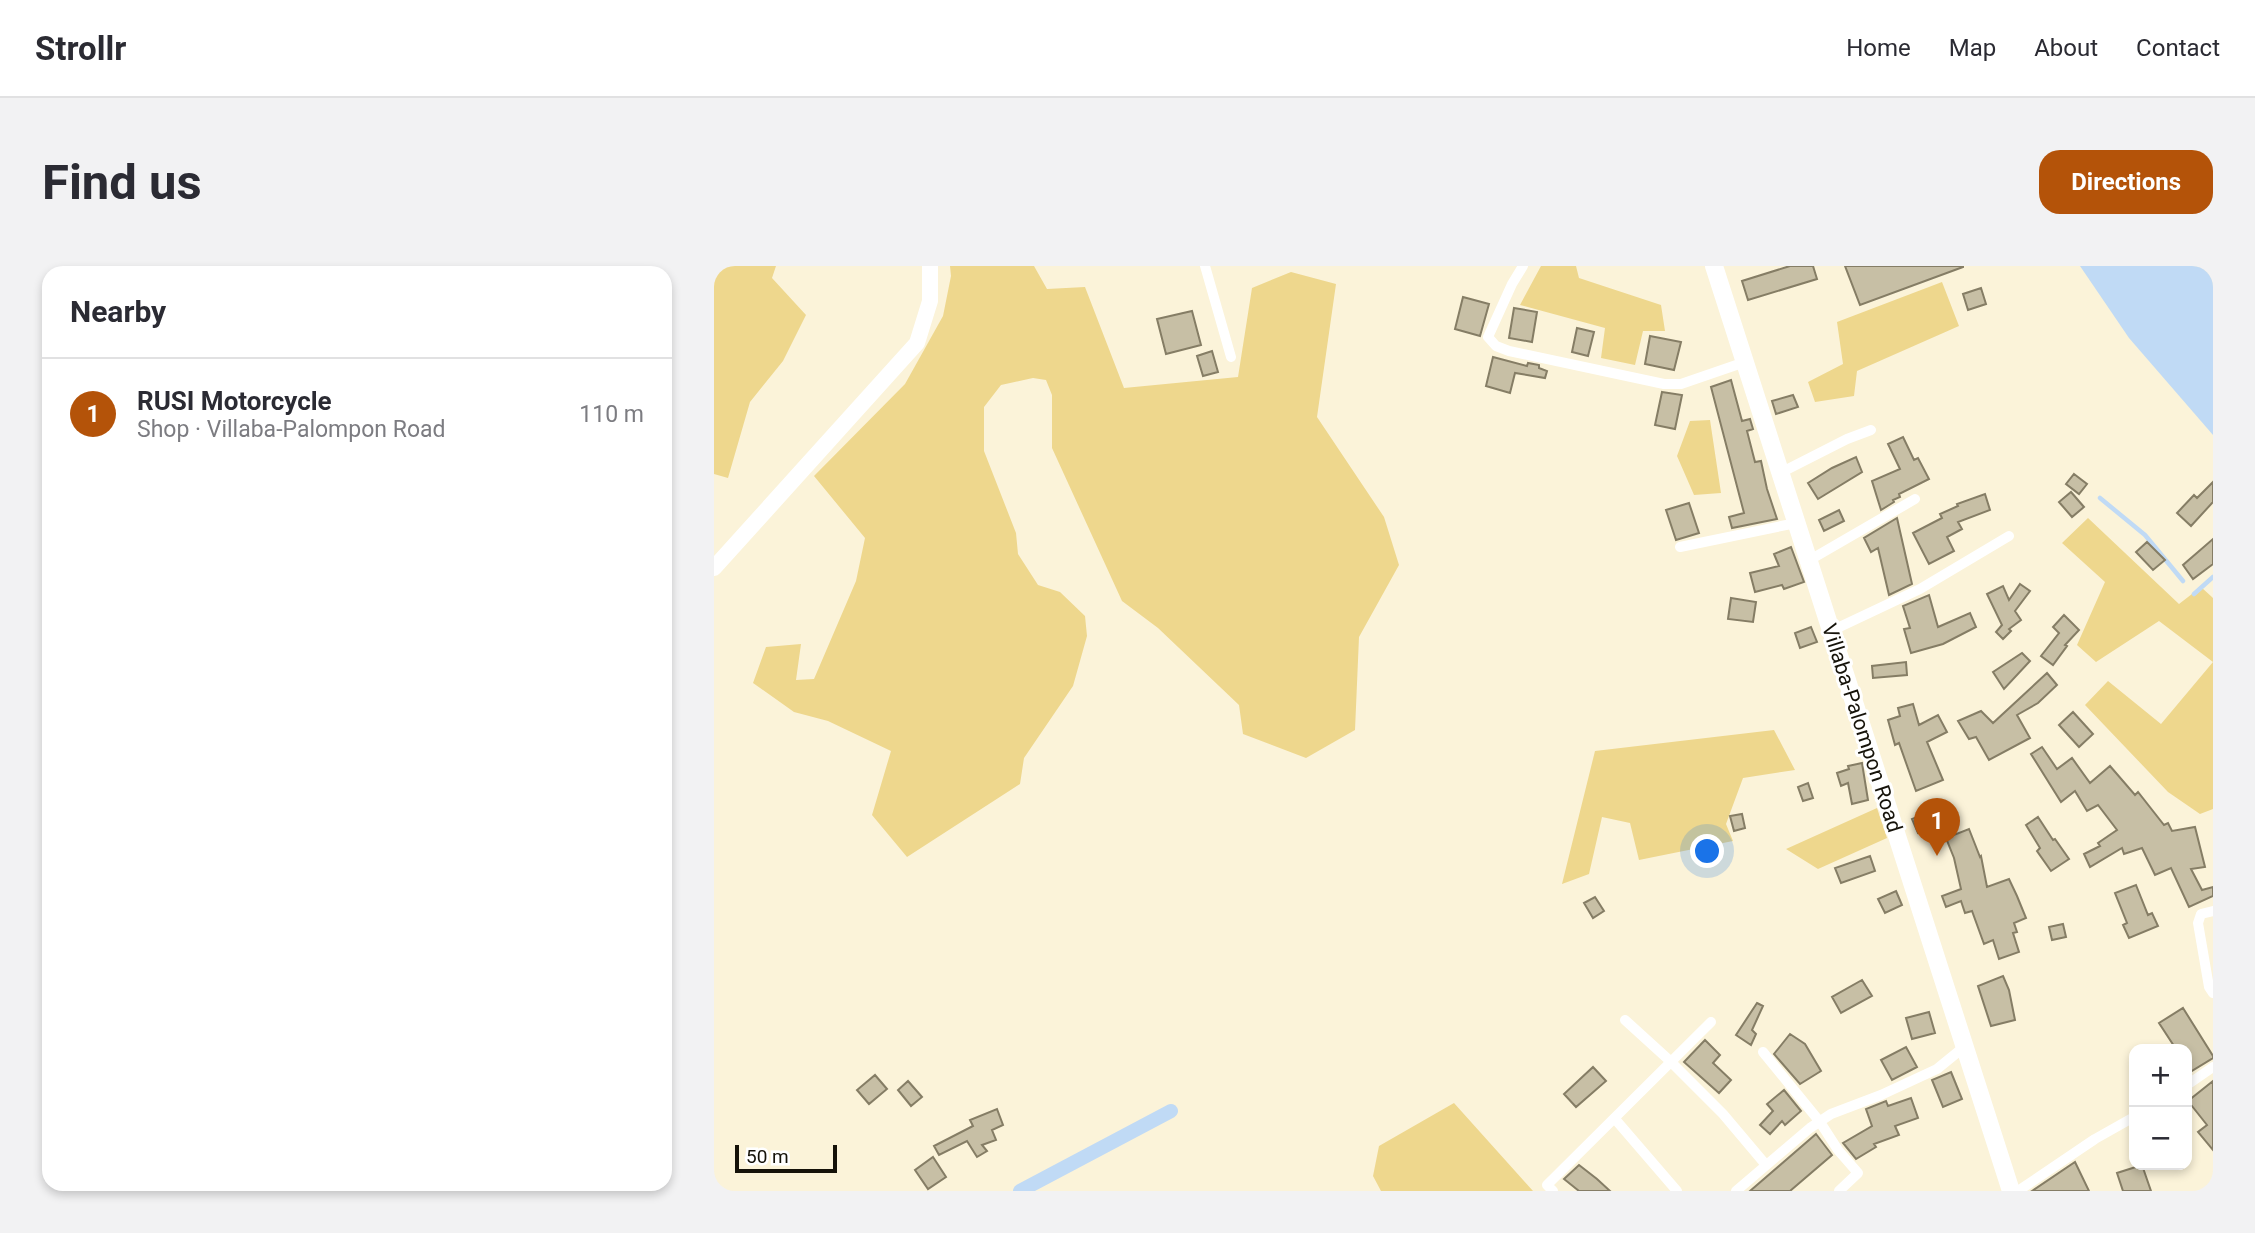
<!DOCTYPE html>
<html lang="en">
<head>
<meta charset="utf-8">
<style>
  :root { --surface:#fff; --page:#f2f2f3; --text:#2b2b33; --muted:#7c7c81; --line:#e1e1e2; --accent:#b45309 }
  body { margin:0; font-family:Roboto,sans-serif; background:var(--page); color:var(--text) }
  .controls { position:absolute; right:21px; bottom:21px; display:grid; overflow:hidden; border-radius:14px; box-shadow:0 4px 10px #0003 }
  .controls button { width:63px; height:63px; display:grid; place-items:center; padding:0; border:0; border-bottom:2px solid var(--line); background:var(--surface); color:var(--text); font:35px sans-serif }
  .scale { position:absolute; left:21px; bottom:18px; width:102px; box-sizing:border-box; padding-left:7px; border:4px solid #151209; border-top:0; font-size:19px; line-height:24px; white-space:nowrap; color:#151209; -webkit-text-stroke:5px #fff; paint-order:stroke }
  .you { position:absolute; left:994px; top:586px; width:24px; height:24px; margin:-18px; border:5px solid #fff; border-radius:50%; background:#1a73e8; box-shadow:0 0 0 10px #1a73e833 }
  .badge { display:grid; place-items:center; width:46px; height:46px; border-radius:50%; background:var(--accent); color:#fff; font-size:23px; font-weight:700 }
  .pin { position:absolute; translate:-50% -58px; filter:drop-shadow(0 2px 4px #0008) }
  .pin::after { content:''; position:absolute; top:37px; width:24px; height:21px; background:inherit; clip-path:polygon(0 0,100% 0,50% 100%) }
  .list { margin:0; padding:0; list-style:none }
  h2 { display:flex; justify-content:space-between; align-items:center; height:91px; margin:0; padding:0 28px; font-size:30px }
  h2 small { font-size:23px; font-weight:400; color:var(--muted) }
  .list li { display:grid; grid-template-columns:46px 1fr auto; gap:21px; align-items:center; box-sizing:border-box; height:112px; padding:0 28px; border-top:2px solid var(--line) }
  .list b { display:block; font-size:26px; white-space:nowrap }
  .list p { margin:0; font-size:23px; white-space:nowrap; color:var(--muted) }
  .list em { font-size:23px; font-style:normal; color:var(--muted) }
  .map { position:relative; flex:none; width:1499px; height:925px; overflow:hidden; border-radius:21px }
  header { display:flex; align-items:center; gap:42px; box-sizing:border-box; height:98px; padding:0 35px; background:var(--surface); border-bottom:2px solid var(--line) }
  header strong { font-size:33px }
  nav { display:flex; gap:38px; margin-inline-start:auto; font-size:24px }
  .intro { display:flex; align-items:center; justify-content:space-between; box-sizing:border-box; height:168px; padding:0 42px }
  h1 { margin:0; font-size:49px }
  .button { padding:18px 32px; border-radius:21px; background:var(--accent); color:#fff; font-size:24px; font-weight:700 }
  main { display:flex; gap:42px; padding:0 42px }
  aside { flex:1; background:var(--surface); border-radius:21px; box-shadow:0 4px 10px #0003 }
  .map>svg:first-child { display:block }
</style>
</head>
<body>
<header>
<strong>Strollr</strong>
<nav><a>Home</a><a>Map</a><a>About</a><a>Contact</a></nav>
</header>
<div class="intro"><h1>Find us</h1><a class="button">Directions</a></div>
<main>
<aside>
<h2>Nearby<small></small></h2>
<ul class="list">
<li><span class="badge">1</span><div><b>RUSI Motorcycle</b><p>Shop · Villaba-Palompon Road</p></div><em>110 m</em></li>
</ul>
</aside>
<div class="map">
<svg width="1499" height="925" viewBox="0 0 1499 925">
  <rect width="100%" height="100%" fill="#fbf3d9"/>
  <!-- green -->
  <path fill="#eed78d" d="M 0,0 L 62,0 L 58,12 L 92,49 L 69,95 L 36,136 L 14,212 L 0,208 Z
    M 236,0 L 320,0 L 333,23 L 371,21 L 410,122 L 524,111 L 538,22 L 577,6 L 622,18 L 603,151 L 670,251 L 685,299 L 645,371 L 641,464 L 592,492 L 529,468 L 525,439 L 444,362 L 408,335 L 338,182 L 338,129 L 332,114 L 319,112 L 287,119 L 270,141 L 270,185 L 302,267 L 304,288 L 324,319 L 346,326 L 371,350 L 373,370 L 359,420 L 310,492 L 306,518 L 193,591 L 158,549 L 177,485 L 114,455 L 80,446 L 39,417 L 52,381 L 87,378 L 82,414 L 100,413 L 142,315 L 151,272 L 100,210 L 191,118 L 229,50 L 237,10 Z
    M 827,0 L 862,0 L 865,12 L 947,39 L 951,65 L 929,65 L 921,99 L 887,92 L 891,62 L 806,39 Z
    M 1228,16 L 1245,60 L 1143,105 L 1140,130 L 1101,136 L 1094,116 L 1129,98 L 1123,56 Z
    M 996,154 L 1007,227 L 980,229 L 963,190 L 976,155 Z
    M 1374,252 L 1465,338 L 1487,321 L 1499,332 L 1499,543 L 1486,548 L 1454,526 L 1371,439 L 1394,415 L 1447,458 L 1499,396 L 1445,355 L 1382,396 L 1363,379 L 1391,316 L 1348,277 Z
    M 1060,464 L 1081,504 L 1029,512 L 1012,558 L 1019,575 L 925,594 L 916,557 L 888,551 L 875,608 L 848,618 L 881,485 Z
    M 1163,542 L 1173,572 L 1104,603 L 1072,583 Z
    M 740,837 L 819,925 L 667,925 L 659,910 L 665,880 Z"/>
  <!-- water -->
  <path fill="#c0daf5" d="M 1366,0 L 1499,0 L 1499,169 L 1415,72 Z"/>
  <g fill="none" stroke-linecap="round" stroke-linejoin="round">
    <!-- stream -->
    <path stroke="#c0daf5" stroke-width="4.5" d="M 1386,232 L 1431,269 L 1469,315
      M 1480,328 L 1499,311"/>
    <!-- canal -->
    <path stroke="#c0daf5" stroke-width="14" d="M 306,925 L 457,845"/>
  </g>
  <!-- building -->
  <path fill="#c7bfa5" stroke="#857d65" stroke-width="2" d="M 1076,0 L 1099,0 L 1103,13 L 1034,34 L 1028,15 Z
    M 1131,0 L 1249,0 L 1249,1 L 1146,39 Z
    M 1267,22 L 1272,38 L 1254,44 L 1249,28 Z
    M 749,31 L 775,38 L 766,70 L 741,63 Z
    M 800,42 L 823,46 L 818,76 L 795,72 Z
    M 478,45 L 487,79 L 452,88 L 443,53 Z
    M 863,62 L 880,66 L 874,90 L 858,86 Z
    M 936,70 L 967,76 L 960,104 L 931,98 Z
    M 498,85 L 504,106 L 489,110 L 483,90 Z
    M 779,91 L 813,100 L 814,97 L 825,99 L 825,102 L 833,105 L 831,112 L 801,107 L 796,127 L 772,120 Z
    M 1017,114 L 1028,155 L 1036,153 L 1039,163 L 1033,165 L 1041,196 L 1047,195 L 1053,223 L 1063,253 L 1018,262 L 1015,251 L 1030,247 L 997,121 Z
    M 948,126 L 968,129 L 961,163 L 941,159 Z
    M 1079,129 L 1084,141 L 1062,148 L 1058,135 Z
    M 1189,171 L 1200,194 L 1204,192 L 1215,213 L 1185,228 L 1186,231 L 1179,234 L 1180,236 L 1167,244 L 1158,215 L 1186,203 L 1174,178 Z
    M 1142,191 L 1148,206 L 1104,233 L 1094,217 L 1118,202 Z
    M 1360,208 L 1373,218 L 1365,228 L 1352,218 Z
    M 1499,216 L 1499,236 L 1477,260 L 1463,247 L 1480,229 L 1483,232 Z
    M 1357,226 L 1370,241 L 1358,251 L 1345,236 Z
    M 1271,228 L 1276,244 L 1244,256 L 1248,263 L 1233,271 L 1240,285 L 1215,298 L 1199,267 L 1228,252 L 1226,248 L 1244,240 L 1243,238 Z
    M 975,237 L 985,267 L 962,274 L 952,244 Z
    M 1125,244 L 1130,255 L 1110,265 L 1105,254 Z
    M 1183,252 L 1198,318 L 1175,329 L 1164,282 L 1157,286 L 1150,272 Z
    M 1499,273 L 1499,298 L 1479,313 L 1469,299 Z
    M 1433,276 L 1451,294 L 1439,304 L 1422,286 Z
    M 1077,281 L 1090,316 L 1070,323 L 1068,319 L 1041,326 L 1036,307 L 1065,300 L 1060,288 Z
    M 1306,318 L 1316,325 L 1301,345 L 1307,354 L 1295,363 L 1297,365 L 1289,373 L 1282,366 L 1288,359 L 1273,328 L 1289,320 L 1295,334 Z
    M 1215,329 L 1224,361 L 1256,347 L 1262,361 L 1229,378 L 1197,387 L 1190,363 L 1196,362 L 1189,340 Z
    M 1017,332 L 1042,336 L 1039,356 L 1014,353 Z
    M 1350,349 L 1365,364 L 1351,379 L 1353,380 L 1339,399 L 1327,390 L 1345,367 L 1339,361 Z
    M 1097,361 L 1103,376 L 1086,382 L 1081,367 Z
    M 1308,387 L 1316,395 L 1290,423 L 1279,406 Z
    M 1192,396 L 1193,409 L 1159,412 L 1158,400 Z
    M 1333,407 L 1343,419 L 1324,437 L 1303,449 L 1316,472 L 1275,494 L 1262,471 L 1255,473 L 1244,455 L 1267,445 L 1279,457 Z
    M 1199,438 L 1205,459 L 1224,449 L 1233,466 L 1213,476 L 1229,514 L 1202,525 L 1185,477 L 1181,479 L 1174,454 L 1186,450 L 1184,442 Z
    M 1359,446 L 1379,468 L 1365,481 L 1345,459 Z
    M 1328,481 L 1343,503 L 1358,492 L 1376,517 L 1396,500 L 1421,529 L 1424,526 L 1450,559 L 1454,557 L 1458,565 L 1481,561 L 1491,601 L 1477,603 L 1488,624 L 1499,621 L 1499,630 L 1475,641 L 1457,602 L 1441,609 L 1428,582 L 1410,588 L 1408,582 L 1376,601 L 1370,588 L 1386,580 L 1384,577 L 1403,564 L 1384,539 L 1373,545 L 1361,525 L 1347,536 L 1317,488 Z
    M 1148,497 L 1154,534 L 1138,538 L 1134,517 L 1127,520 L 1123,507 L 1135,503 L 1134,500 Z
    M 1094,517 L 1099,532 L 1089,535 L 1084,521 Z
    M 1229,541 L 1235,557 L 1204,567 L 1198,553 Z
    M 1028,548 L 1031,562 L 1020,565 L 1016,550 Z
    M 1324,551 L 1339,574 L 1341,573 L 1355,593 L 1337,605 L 1323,585 L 1326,582 L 1312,559 Z
    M 1255,563 L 1266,591 L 1267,590 L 1273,621 L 1295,613 L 1303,630 L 1312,652 L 1300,657 L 1303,666 L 1299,667 L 1305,686 L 1285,693 L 1279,674 L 1270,678 L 1258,645 L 1251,647 L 1247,635 L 1232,641 L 1228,630 L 1247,623 L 1240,592 L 1232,572 Z
    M 1156,590 L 1161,605 L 1127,617 L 1121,602 Z
    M 1422,619 L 1434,649 L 1438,647 L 1444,660 L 1415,672 L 1409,659 L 1413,657 L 1401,627 Z
    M 1182,625 L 1188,639 L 1171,647 L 1164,633 Z
    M 881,631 L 890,645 L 879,652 L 870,637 Z
    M 1349,658 L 1352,671 L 1338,674 L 1335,661 Z
    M 1289,710 L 1295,724 L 1301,754 L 1277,760 L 1264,720 Z
    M 1148,714 L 1158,730 L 1127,747 L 1118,731 Z
    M 1043,737 L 1049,740 L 1038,764 L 1042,768 L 1037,779 L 1022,769 Z
    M 1469,742 L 1499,790 L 1499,792 L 1476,806 L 1473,801 L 1473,783 L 1462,783 L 1445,757 Z
    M 1215,746 L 1221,767 L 1198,773 L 1192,752 Z
    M 1076,768 L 1091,778 L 1107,805 L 1086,818 L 1060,788 Z
    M 991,774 L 1006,789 L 999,797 L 1017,814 L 1005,827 L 970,796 Z
    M 1192,781 L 1203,801 L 1178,814 L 1167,794 Z
    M 879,801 L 892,815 L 862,841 L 850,828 Z
    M 1237,806 L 1248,833 L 1229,841 L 1218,814 Z
    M 161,809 L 173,823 L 155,838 L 143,824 Z
    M 194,815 L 208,831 L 197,840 L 184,824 Z
    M 1499,815 L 1499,884 L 1484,866 L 1493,859 L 1474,835 Z
    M 1070,824 L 1087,845 L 1071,859 L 1068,855 L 1056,868 L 1046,859 L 1059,845 L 1053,838 Z
    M 1197,832 L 1204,852 L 1181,860 L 1185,869 L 1160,878 L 1162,881 L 1142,893 L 1129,877 L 1158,860 L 1152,843 L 1172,835 L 1174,840 Z
    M 283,843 L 289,859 L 278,864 L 282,874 L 268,879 L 273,885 L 263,891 L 253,875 L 225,889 L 220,880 L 259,860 L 256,854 Z
    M 1102,868 L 1118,889 L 1076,925 L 1036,925 Z
    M 219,891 L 232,911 L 214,923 L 201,904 Z
    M 1361,896 L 1375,925 L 1318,925 Z
    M 865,899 L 883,913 L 896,925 L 865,925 L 850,913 Z
    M 1428,899 L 1437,925 L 1409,925 L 1403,907 Z"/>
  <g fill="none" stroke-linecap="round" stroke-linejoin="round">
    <!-- minor -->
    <path stroke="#fff" stroke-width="10" d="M 491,0 L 517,91
      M 809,0 L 798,18 L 774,71 L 782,80 L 795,85 L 950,118 L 967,118 L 1031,96
      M 1066,207 L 1133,173 L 1157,164
      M 966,281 L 1082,257
      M 1094,295 L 1201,233
      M 1117,365 L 1206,323 L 1295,270
      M 1499,645 L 1487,648 L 1484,657 L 1495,721 L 1499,727
      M 911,754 L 955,794 L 1009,848 L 1052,899
      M 1049,786 L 1106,856 L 1124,884 L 1144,907 L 1125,925
      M 1473,819 L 1499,801
      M 901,853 L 963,925
      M 839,925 L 833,919 L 997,756
      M 1022,925 L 1096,862 L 1117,848 L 1167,829 L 1223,803 L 1250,781
      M 1304,925 L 1381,873 L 1420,851"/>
    <!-- secondary -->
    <path stroke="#fff" stroke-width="16" d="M 0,302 L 203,77 L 216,35 L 216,0"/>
    <!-- primary -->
    <path stroke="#fff" stroke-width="18" d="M 1000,0 L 1297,925"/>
  </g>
  <g text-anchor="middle" stroke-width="6" stroke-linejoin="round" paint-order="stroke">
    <!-- street labels -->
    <g font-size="21" fill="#151209" stroke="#fff">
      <text transform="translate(1148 462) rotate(72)" y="7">Villaba-Palompon Road</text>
    </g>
  </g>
</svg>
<div class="controls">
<button>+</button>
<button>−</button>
</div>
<div class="scale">50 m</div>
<div class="you"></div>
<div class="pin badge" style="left:1223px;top:590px">1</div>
</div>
</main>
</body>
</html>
